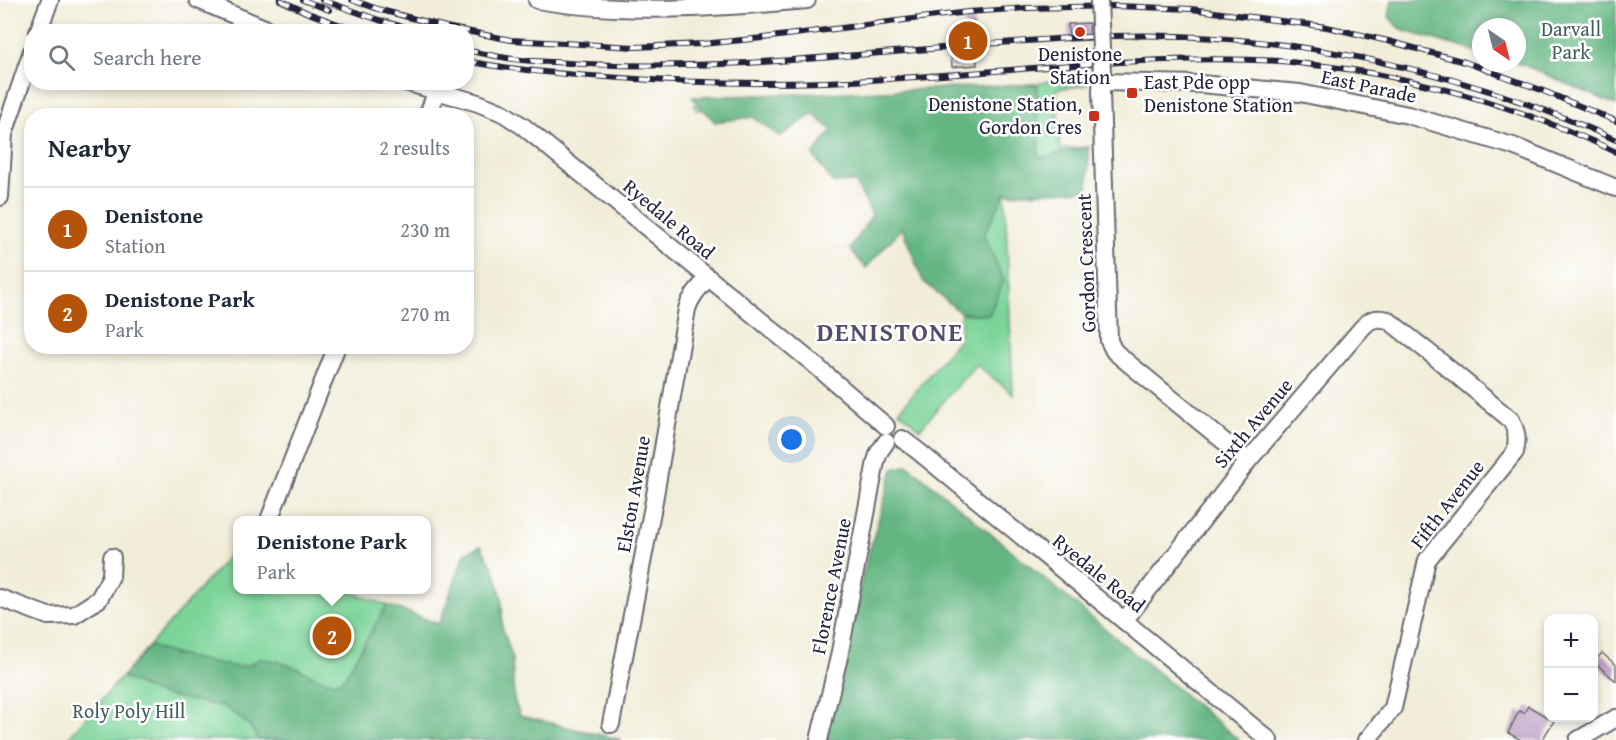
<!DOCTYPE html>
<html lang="en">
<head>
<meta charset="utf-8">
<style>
  :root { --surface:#fff; --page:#f6f6f7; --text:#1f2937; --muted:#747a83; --line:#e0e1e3; --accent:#b45309 }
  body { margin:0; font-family:"Gentium Book Plus",serif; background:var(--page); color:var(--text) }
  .controls { position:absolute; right:18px; bottom:18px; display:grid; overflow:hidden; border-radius:12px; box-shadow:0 3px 9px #0003 }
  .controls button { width:54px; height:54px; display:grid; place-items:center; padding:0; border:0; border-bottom:2px solid var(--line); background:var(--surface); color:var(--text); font:30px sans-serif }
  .compass { position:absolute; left:1472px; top:18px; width:54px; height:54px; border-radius:50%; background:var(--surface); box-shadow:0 3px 9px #0003; rotate:145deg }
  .you { position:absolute; left:792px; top:440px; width:21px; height:21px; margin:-15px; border:4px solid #fff; border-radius:50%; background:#1a73e8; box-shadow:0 0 0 9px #1a73e833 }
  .badge { display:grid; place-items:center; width:39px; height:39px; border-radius:50%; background:var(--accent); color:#fff; font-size:20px; font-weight:700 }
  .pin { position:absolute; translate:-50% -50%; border:3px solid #fff; box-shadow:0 2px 6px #0006 }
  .popup { position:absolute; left:233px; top:516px; width:198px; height:78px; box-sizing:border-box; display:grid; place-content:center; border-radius:12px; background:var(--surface); filter:drop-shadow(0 2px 4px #0005); font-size:20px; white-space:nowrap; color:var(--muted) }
  .popup b { font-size:22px; color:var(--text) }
  .popup::after { content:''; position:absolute; left:50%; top:100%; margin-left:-12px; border:12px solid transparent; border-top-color:var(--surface) }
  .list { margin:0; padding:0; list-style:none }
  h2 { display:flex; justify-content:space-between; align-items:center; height:78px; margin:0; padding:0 24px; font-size:26px }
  h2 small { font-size:20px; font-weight:400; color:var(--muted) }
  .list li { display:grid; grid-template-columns:39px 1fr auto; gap:18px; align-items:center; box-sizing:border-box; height:84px; padding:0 24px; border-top:2px solid var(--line) }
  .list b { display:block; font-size:22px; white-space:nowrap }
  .list p { margin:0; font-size:20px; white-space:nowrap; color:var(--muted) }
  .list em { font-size:20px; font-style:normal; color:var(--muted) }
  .icon { flex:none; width:33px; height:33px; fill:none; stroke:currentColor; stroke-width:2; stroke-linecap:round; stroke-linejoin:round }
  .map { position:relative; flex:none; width:1616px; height:740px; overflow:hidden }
  .search { position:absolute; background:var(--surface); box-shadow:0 3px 9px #0003; left:24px; top:24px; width:450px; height:66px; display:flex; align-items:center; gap:15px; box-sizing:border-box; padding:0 21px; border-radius:24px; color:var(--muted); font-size:22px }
  .panel { position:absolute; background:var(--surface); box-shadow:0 3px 9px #0003; left:24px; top:108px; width:450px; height:246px; border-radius:24px }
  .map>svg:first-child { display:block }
</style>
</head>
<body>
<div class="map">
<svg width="1616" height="740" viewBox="0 0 1616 740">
  <rect width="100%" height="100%" fill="#fff"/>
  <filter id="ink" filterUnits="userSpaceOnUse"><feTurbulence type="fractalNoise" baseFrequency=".0167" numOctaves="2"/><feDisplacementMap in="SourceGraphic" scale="12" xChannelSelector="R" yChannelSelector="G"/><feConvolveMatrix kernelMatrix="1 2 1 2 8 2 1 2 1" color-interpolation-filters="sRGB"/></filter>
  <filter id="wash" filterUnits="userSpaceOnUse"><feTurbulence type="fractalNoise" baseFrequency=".008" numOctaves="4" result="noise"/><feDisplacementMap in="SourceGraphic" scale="24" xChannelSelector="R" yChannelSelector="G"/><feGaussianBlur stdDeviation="1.35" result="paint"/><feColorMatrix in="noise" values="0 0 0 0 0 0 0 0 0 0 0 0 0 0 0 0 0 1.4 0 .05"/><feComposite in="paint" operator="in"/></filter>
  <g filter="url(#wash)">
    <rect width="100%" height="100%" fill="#f1edd8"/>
    <!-- green -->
    <path fill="#7bd499" stroke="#4e7b6a" stroke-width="1.5" d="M 1085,72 L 1087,85 L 1057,89 L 1060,149 L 1089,147 L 1088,190 L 1005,194 L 1013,394 L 976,364 L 920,429 L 899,411 L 960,338 L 961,313 L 955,301 L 820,110 L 696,110 L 694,105 L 887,91 L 1037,84 Z
      M 481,546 L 495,572 L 502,599 L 502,627 L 512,657 L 514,700 L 520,716 L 622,740 L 66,740 L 235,549 L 237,550 L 238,590 L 345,590 L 439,624 L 465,553 Z"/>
    <!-- forest -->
    <path fill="#64b681" stroke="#436c5e" stroke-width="1.5" d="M 1392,0 L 1616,0 L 1616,105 L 1526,66 L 1515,63 L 1517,63 L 1517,27 L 1481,27 L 1481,53 L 1405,31 L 1396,25 L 1389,17 Z
      M 1037,84 L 1039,158 L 1089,147 L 1088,190 L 1005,193 L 984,235 L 1004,281 L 989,315 L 961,313 L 923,281 L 902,228 L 866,268 L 850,249 L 872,215 L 855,182 L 833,183 L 813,155 L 832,130 L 813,114 L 780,137 L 753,117 L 715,122 L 692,97 L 887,91 Z
      M 908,465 L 1239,740 L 820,740 L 839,657 L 893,469 Z
      M 481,546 L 495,572 L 502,599 L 502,627 L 512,657 L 514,700 L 520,716 L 622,740 L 259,740 L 248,724 L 225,707 L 159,694 L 122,677 L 150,646 L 176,655 L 237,667 L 249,665 L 259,659 L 276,661 L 295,667 L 317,678 L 335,683 L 344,678 L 387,605 L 439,624 L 465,553 Z"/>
    <g id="blocks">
      <!-- building -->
      <path fill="#b89ac0" d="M 974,21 L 975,32 L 965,34 L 964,22 Z
        M 1089,23 L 1090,40 L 1069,41 L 1068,24 Z
        M 976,51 L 977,65 L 952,67 L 951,53 Z
        M 1602,653 L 1616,665 L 1616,681 L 1594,662 Z
        M 1528,706 L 1554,721 L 1542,740 L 1521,740 L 1508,733 L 1519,711 L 1524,713 Z"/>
    </g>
  </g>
  <g filter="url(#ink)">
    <use href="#blocks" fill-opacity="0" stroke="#6a6972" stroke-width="1.5"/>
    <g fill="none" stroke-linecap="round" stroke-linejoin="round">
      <defs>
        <path id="minor" d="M 198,0 L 274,32
          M 537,0 C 626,15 718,8 807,0
          M 38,32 L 50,0
          M 1102,73 L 1101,92 L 1109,341 L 1114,351 L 1122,358 L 1248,461
          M 405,82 L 478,103 L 503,113 L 524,127 L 809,360 L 886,426
          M 1102,82 L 1200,84 L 1300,93 L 1408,115 L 1513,146 L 1616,188
          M 427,116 L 437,91
          M 0,197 L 4,134 L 32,51
          M 902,439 L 918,451 L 1269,740
          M 269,520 L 337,346
          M 0,598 L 48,616 L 74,615 L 99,599 L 111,576 L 112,557
          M 1124,621 L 1248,461 L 1362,328 C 1370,319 1376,317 1388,320 L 1436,358 L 1511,420 C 1517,432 1518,439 1515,452 L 1427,560 L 1393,708 L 1367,740
          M 611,724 L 654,501 L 687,309 C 691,296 699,288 708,278
          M 819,740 L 839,657 L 876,461 L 879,452 L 886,442
          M 1578,740 L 1616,718"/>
      </defs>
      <!-- minor casing -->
      <use href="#minor" stroke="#6a6972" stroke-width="20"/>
      <!-- minor -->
      <use href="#minor" stroke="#fff" stroke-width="16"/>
      <defs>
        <path id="rail" d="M 280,0 L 308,13 L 360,32
          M 303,0 L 329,10
          M 322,0 L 379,20 L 420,32
          M 352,0 L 381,10 L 446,27 L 511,40 L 635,47 L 702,44 L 763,38 L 968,12 L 1028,8 L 1116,6 L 1191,9 L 1327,27 L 1388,41 L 1465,62 L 1541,90 L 1616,121
          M 466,50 C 480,53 493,56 507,58 C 522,61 538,61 554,62 C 618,67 682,66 747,63 C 827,58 907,51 986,44 C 1029,41 1072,37 1115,36 C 1283,31 1463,70 1616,140
          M 466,61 C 513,70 559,74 606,77 C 699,84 794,85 887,79 C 1018,71 1148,54 1279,61 C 1294,62 1310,65 1325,66 C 1426,79 1525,109 1616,152"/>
      </defs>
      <!-- rail casing -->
      <use href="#rail" stroke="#22223b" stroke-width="6"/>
      <!-- rail -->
      <use href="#rail" stroke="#fff" stroke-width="4" stroke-dasharray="11" stroke-linecap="butt"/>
      <defs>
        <path id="minor-bridge" d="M 1099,0 L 1102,72"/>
      </defs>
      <!-- minor-bridge casing -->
      <use href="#minor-bridge" stroke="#6a6972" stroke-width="20" stroke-linecap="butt"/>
      <!-- minor-bridge -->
      <use href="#minor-bridge" stroke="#fff" stroke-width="16"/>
    </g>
  </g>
  <!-- markers -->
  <g fill="#c8321e" stroke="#fff" stroke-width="2">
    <circle cx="1080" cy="32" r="6"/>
    <rect x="1126" y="87" width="12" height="12" rx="3"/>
    <rect x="1088" y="110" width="12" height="12" rx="3"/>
  </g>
  <g text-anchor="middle" stroke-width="5" stroke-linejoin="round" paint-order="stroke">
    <!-- park labels -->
    <g font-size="20" fill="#41605c" stroke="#fff">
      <text x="1571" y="36">Darvall<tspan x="1571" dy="23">Park</tspan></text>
      <text x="129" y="718">Roly Poly Hill</text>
    </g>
    <!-- poi labels -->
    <g font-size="20" fill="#22223b" stroke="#fff">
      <text x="1080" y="61">Denistone<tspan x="1080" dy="23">Station</tspan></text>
      <text x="1144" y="89" text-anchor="start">East Pde opp<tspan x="1144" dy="23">Denistone Station</tspan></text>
      <text x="1082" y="111" text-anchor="end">Denistone Station,<tspan x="1082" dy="23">Gordon Cres</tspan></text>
    </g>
    <!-- street labels -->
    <g font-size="20" fill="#22223b" stroke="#fff">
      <text transform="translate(1369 86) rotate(12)" y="7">East Parade</text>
      <text transform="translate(669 219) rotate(40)" y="7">Ryedale Road</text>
      <text transform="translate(1086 263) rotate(-92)" y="7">Gordon Crescent</text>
      <text transform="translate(1253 423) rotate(-50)" y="7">Sixth Avenue</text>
      <text transform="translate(633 494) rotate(-80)" y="7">Elston Avenue</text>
      <text transform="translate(1447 504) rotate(-52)" y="7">Fifth Avenue</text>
      <text transform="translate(1099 573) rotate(39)" y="7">Ryedale Road</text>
      <text transform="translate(831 586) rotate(-79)" y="7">Florence Avenue</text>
    </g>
    <!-- district labels -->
    <g font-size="26" font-weight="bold" letter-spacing="1.5" fill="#564c6a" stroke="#fff">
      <text x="890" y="341">DENISTONE</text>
    </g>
  </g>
</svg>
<div class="controls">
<button>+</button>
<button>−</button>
</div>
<svg class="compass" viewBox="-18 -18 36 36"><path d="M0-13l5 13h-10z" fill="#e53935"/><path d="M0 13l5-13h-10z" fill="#747a83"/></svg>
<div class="you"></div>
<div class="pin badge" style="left:968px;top:41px">1</div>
<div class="pin badge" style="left:332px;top:636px">2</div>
<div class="popup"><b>Denistone Park</b>Park</div>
<div class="search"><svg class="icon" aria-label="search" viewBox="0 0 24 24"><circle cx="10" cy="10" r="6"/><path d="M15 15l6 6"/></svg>Search here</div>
<section class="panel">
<h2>Nearby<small>2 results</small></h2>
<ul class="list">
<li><span class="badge">1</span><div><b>Denistone</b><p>Station</p></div><em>230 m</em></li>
<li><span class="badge">2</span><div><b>Denistone Park</b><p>Park</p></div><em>270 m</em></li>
</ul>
</section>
</div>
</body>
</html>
